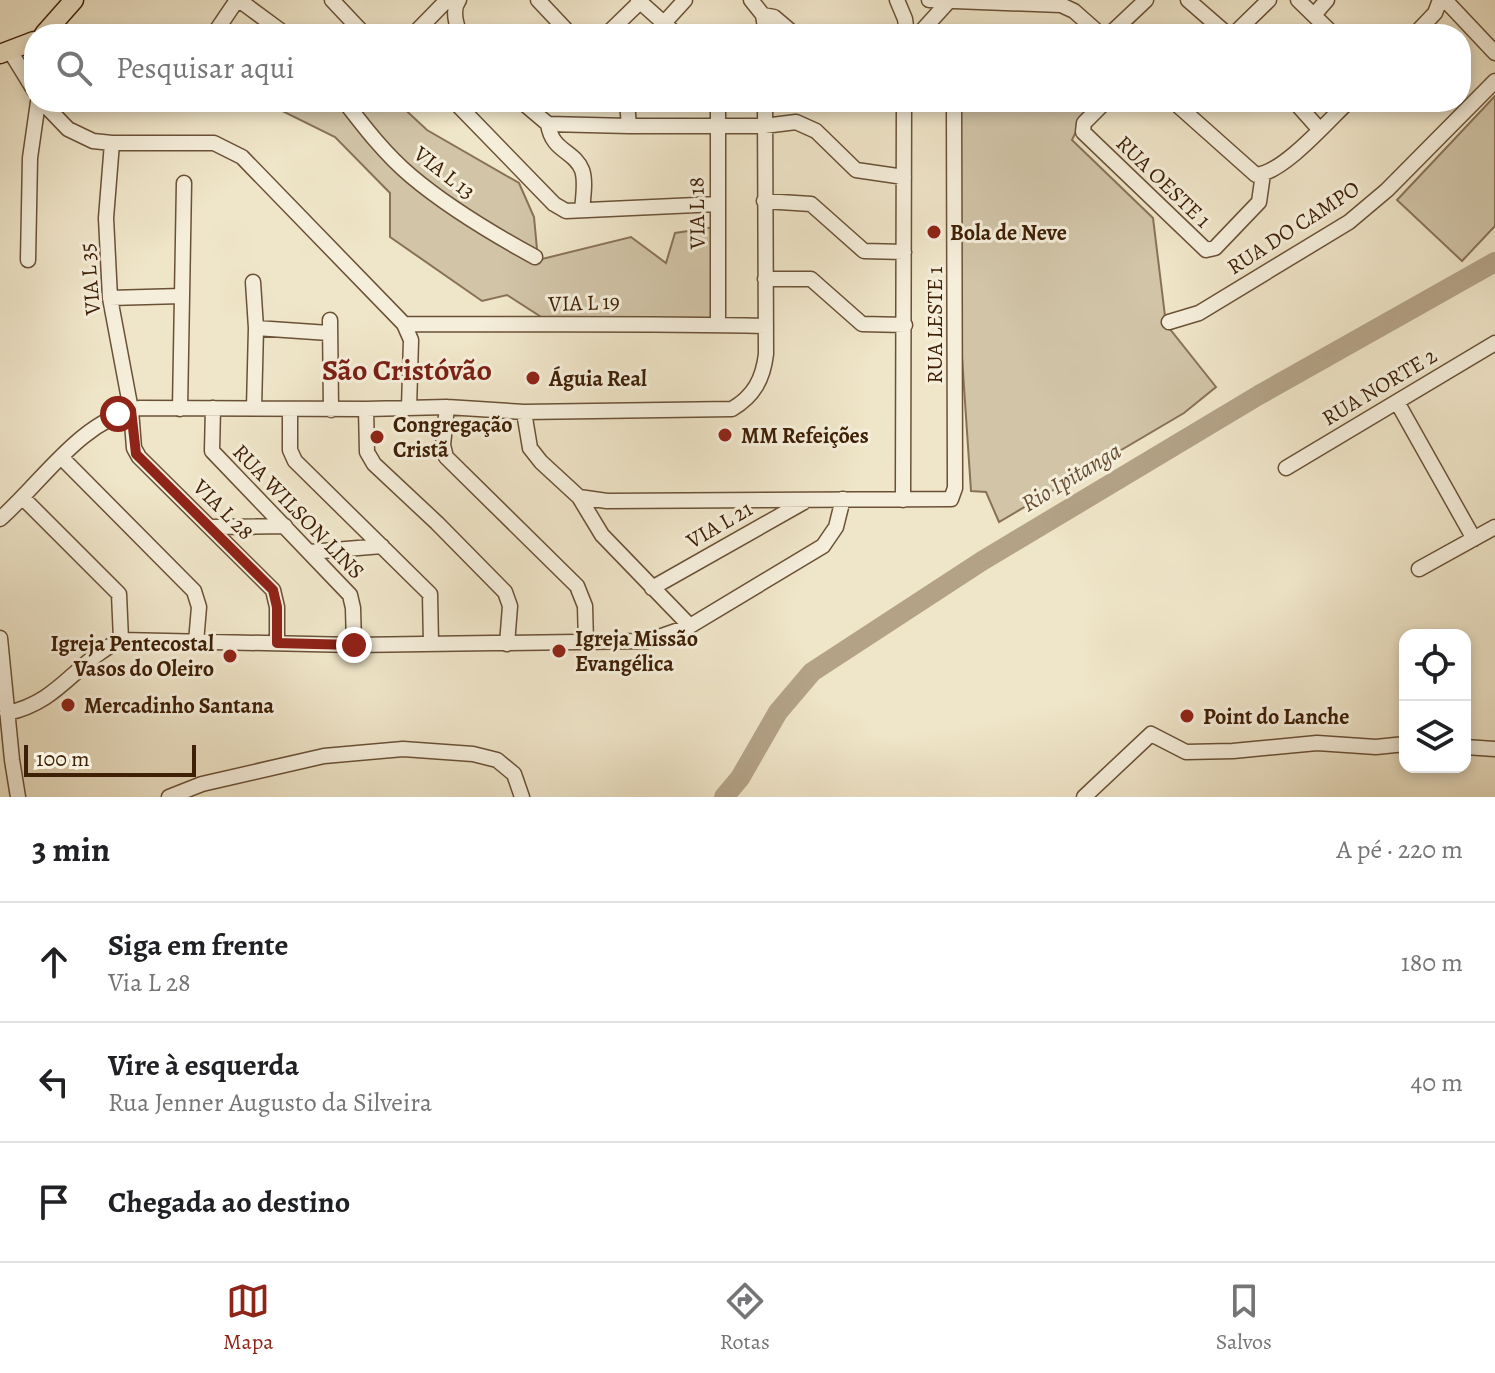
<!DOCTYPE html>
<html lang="pt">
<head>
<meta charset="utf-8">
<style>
  :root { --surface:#fff; --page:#f6f6f6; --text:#202124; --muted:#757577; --line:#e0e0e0; --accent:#8f2418 }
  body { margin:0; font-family:Alegreya,serif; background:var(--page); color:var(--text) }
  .controls { position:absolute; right:24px; bottom:24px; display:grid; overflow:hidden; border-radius:16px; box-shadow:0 4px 12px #0003 }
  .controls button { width:72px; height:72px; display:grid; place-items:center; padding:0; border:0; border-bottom:2px solid var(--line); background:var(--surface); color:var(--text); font:40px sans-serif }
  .scale { position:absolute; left:24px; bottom:20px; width:172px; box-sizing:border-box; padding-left:8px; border:4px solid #3e2006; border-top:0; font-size:22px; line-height:28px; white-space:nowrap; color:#3e2006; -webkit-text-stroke:6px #f5eedb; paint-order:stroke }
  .stop { position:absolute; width:24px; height:24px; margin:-18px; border:6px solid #8f2418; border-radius:50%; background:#fff }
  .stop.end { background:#8f2418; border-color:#fff; box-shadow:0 2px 8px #0008 }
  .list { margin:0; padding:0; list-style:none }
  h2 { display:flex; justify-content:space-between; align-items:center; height:104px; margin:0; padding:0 32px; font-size:34px }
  h2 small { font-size:26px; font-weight:400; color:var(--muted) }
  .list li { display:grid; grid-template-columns:52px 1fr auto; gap:24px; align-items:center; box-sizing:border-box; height:120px; padding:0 32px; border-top:2px solid var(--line) }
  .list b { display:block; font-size:30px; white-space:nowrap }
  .list p { margin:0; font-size:26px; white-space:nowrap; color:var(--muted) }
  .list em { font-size:26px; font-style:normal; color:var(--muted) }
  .icon { flex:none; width:44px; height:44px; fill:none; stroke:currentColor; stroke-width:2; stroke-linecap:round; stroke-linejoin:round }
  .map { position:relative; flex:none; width:1495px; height:797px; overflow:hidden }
  .search { position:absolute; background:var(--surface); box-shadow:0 4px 12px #0003; left:24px; right:24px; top:24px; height:88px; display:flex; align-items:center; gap:20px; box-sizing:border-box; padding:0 28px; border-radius:32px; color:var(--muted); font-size:30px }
  .sheet { height:464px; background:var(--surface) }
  nav { display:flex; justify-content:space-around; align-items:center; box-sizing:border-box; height:112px; border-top:2px solid var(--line); background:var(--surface); font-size:22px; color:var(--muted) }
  nav a { display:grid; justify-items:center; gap:4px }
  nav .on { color:var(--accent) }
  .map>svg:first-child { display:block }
</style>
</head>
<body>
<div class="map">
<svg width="1495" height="797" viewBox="0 0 1495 797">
  <rect width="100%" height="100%" fill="#efe5c8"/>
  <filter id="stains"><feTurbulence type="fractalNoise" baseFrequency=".0025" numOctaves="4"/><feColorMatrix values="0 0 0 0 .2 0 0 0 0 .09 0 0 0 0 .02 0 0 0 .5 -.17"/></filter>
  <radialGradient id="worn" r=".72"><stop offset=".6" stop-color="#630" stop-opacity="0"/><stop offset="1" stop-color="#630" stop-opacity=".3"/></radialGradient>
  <!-- green -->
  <path fill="#d1c4a7" stroke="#887256" stroke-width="2" d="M 1495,96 L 1495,226 L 1462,261 L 1397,200 Z
    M 288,102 L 397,102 L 427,130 L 519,183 L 534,217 L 538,260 L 631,237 L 666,263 L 675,233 L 716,227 L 716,328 L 546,320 L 507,295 L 482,301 L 390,237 L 390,193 L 335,137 L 274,107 Z
    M 1090,102 L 1072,140 L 1153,218 L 1166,324 L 1216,387 L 1184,413 L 999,522 L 986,492 L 971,491 L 954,238 L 952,103 Z"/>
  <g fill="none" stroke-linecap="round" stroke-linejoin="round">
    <!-- river -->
    <path stroke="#b3a286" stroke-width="20" d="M 724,797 L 740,778 L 778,712 L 812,672 L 982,561 L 1259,395 L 1495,262"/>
    <defs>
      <path id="minor" d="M 239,0 L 285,34
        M 332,0 L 364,34
        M 459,0 C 452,9 456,24 460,34
        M 538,0 L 570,34
        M 638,0 L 676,34
        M 751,0 L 763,15 L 766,34
        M 897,0 L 905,19 L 907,34
        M 929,0 L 1061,5 L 1074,11 L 1100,34
        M 1188,0 L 1227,34
        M 1298,0 L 1333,34
        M 1445,0 L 1495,53
        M 763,15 L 774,17 L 794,34
        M 1314,15 L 1327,0
        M 664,23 L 685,0
        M 214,34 L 237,0
        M 414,34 L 447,0
        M 607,34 L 640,2
        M 919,34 L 948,2
        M 1110,34 L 1146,0
        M 1234,34 L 1269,0
        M 1415,34 L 1435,13 L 1440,0
        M 10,51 L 34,90
        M 42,102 L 68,129 L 93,141 L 112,143 L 214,143 L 242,157 L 404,324 L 411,340 L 409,408
        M 345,102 C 365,128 385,154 411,176 C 449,208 491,233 535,257
        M 455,102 L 554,204 L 566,211 L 718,204
        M 522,102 L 548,124 L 629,126 L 764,126 L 796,122 L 816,131 L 856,170 L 904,177
        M 627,102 L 629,126
        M 718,102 L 718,324
        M 1105,102 L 1084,123 L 1083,132 L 1206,250 L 1215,248 L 1259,202 L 1263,174
        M 1174,102 L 1256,175 C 1283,173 1328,121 1348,102
        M 1295,102 L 1320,130
        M 548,124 C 552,152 574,150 582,170 C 586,181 583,198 582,210
        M 112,143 L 106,218 L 110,298 L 131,410 L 134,448 L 139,457 L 273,590 L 277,607 L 277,643
        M 764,201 L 811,204 L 864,251 L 904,252
        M 28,260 L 30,158 L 38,102
        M 765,279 L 811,279 L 862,324 L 905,325
        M 253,282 L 256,328 L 254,408
        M 110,298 L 181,296
        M 330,320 L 331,410
        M 1169,322 L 1199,313 L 1349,222 L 1387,190 L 1495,81
        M 404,324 C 525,325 645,323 766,326
        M 256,328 L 329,333
        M 1397,402 L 1474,539
        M 447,407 L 443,445 L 446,457 L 577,586 L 585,606 L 586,643
        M 213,408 L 212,451 L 350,595 L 353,608 L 354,645
        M 180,409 L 184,183
        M 290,409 L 290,450 L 295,461 L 430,594 L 431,644
        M 366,409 L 367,452 L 374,464 L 437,523 L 505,592 L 510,606 L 507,644
        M 524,412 L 530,448 L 541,462 L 579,497 L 602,535 L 690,626
        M 62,458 L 194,591 L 199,607 L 196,642
        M 1286,468 L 1495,343
        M 579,497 L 607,501 L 951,499 L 955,488 L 954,102
        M 23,498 L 119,594 L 121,640
        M 903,500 L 904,102
        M 0,519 C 44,480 79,422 139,408 L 366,409 L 447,407 L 524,412 L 732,409 C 754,396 763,379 766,354 L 765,102
        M 210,527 L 285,526
        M 310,552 L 382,546
        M 1419,569 L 1495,527
        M 652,588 L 804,502
        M 0,638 L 12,760 L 18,797
        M 7,713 C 60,702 75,662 121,640 L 354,645 L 647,641 L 690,626 L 823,546 L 836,527 L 843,499
        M 1465,747 L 1495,749
        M 169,797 L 202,784 L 324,756 L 403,749 L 473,754 L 497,760 L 514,774 L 522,797
        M 1084,797 L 1151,734 L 1186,752 L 1233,751 L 1317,743 L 1376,747 L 1405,744"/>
      <path id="major" d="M 44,34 L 74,0
        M 0,54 L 34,41"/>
    </defs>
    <!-- minor casing -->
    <use href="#minor" stroke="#6a5136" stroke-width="17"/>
    <!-- major casing -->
    <use href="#major" stroke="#3e2006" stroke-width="21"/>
    <!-- minor -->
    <use href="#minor" stroke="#f5eedb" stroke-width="14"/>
    <!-- major -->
    <use href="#major" stroke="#efe5c8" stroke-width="18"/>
  </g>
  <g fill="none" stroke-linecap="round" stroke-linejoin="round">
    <!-- route -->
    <path stroke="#8f2418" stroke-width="10" d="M 118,414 L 131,410 L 136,454 L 273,590 L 277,607 L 277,643 L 354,645"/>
  </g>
  <!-- markers -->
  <g fill="#8f2418" stroke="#f5eedb" stroke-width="3">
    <circle cx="934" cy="232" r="8"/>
    <circle cx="533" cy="378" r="8"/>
    <circle cx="725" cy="435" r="8"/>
    <circle cx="377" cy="437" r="8"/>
    <circle cx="559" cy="651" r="8"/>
    <circle cx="230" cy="656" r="8"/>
    <circle cx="68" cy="705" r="8"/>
    <circle cx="1187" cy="716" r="8"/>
  </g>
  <g text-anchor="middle" stroke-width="6" stroke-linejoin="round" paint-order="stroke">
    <!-- street labels -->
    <g font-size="22" fill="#3e2006" stroke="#f5eedb">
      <text transform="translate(445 172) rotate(38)" y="8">VIA L 13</text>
      <text transform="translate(1164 181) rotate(44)" y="8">RUA OESTE 1</text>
      <text transform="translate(696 213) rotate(-91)" y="8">VIA L 18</text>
      <text transform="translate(1293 227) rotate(-33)" y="8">RUA DO CAMPO</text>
      <text transform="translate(89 279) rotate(-95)" y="8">VIA L 35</text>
      <text transform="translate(584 302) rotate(-2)" y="8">VIA L 19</text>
      <text transform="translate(934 325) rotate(-90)" y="8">RUA LESTE 1</text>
      <text transform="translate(1379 386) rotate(-31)" y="8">RUA NORTE 2</text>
      <text transform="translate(224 509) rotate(45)" y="8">VIA L 28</text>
      <text transform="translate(299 511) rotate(46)" y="8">RUA WILSON LINS</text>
      <text transform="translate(719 524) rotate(-30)" y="8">VIA L 21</text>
    </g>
    <!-- poi labels -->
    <g font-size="22" font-weight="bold" fill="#3e2006" stroke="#f5eedb" text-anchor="start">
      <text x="950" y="240">Bola de Neve</text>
      <text x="549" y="386">Águia Real</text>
      <text x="393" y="432">Congregação<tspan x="393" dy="25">Cristã</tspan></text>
      <text x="741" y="443">MM Refeições</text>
      <text x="575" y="646">Igreja Missão<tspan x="575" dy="25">Evangélica</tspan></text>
      <text x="214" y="651" text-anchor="end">Igreja Pentecostal<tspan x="214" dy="25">Vasos do Oleiro</tspan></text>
      <text x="84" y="713">Mercadinho Santana</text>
      <text x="1203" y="724">Point do Lanche</text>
    </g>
    <!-- water labels -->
    <g font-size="24" font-style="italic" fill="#674e33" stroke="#f5eedb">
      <text transform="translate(1071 477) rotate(-31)" y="8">Rio Ipitanga</text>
    </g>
    <!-- district labels -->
    <g font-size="30" font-weight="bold" fill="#7a1f14" stroke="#f5eedb">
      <text x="407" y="380">São Cristóvão</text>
    </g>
  </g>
  <rect width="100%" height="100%" filter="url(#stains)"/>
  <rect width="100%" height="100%" fill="url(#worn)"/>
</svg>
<div class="controls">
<button><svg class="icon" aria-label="locate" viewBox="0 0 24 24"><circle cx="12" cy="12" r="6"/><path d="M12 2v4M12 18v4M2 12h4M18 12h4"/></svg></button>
<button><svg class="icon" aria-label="layers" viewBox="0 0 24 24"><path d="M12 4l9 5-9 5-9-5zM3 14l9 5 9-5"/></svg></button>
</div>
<div class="scale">100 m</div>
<div class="stop" style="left:118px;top:414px"></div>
<div class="stop end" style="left:354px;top:645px"></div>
<div class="search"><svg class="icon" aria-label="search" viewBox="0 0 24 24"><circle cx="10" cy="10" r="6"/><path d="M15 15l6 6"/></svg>Pesquisar aqui</div>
</div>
<section class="sheet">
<h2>3 min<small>A pé · 220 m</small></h2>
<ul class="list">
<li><svg class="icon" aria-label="ahead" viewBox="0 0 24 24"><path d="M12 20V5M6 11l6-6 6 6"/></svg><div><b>Siga em frente</b><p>Via L 28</p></div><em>180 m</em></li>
<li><svg class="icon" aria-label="left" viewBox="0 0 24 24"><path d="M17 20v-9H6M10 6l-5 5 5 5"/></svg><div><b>Vire à esquerda</b><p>Rua Jenner Augusto da Silveira</p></div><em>40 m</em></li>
<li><svg class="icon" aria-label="arrive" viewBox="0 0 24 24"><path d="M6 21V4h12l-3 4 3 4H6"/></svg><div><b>Chegada ao destino</b></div></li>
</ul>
</section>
<nav>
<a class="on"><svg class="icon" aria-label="map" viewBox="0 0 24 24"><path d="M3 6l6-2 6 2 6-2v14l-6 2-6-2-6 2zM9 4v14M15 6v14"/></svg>Mapa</a>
<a><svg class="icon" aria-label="directions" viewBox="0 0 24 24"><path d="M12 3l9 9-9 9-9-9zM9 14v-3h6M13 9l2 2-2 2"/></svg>Rotas</a>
<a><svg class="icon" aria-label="saved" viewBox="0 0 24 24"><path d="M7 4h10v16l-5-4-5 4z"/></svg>Salvos</a>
</nav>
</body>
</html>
